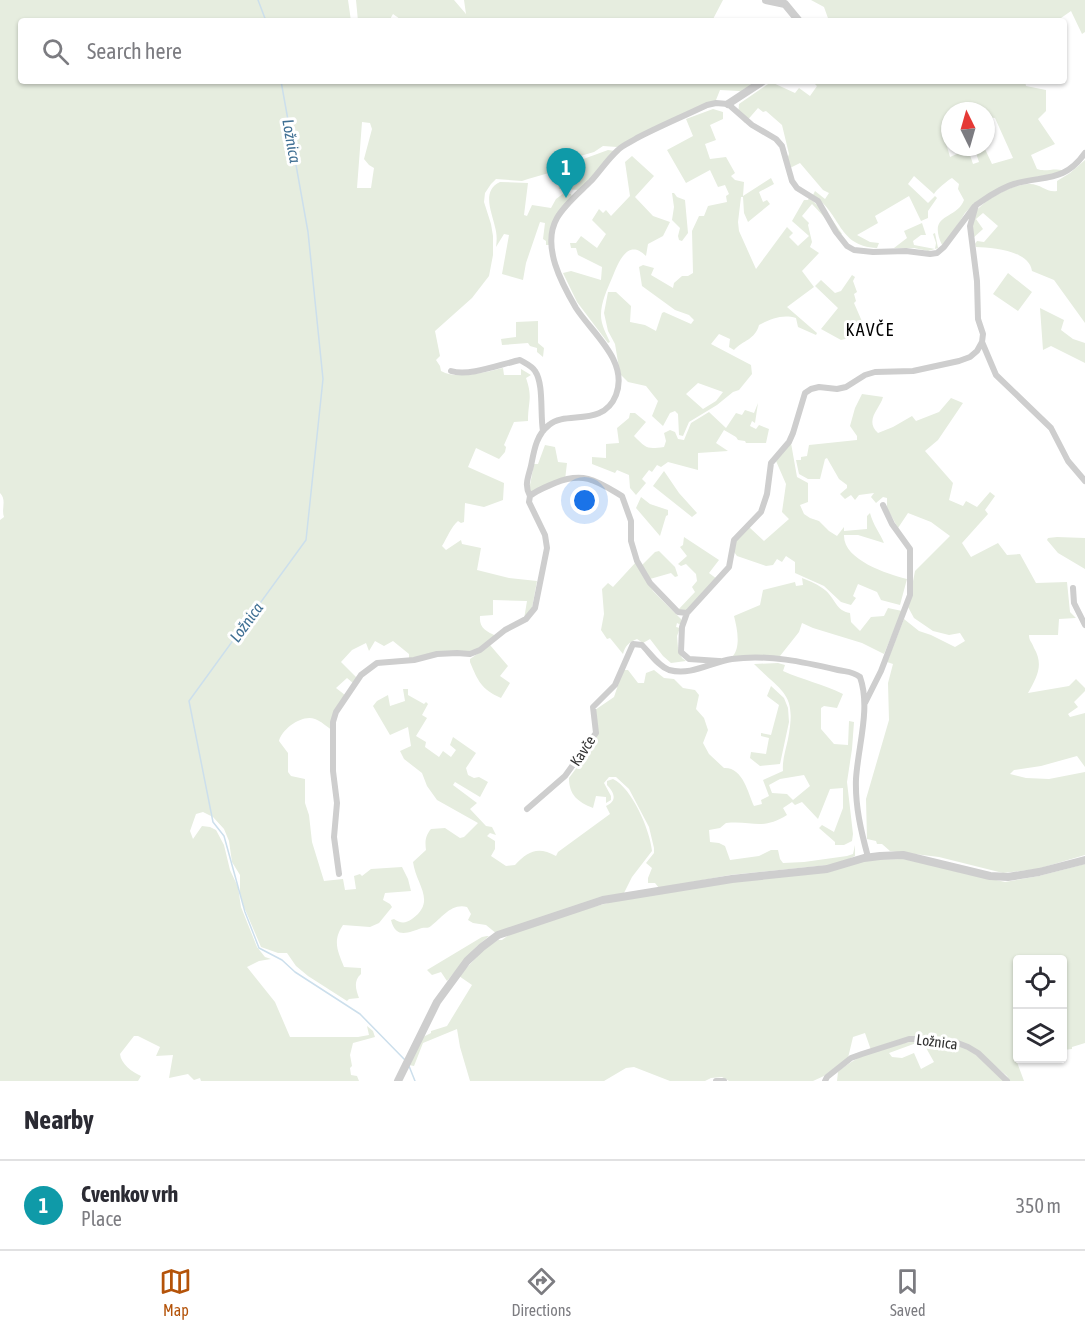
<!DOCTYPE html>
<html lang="en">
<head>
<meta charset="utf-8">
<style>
  :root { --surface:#fff; --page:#f7f7f7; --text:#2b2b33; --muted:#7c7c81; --line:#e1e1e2; --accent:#b45309 }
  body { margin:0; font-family:"Asap Condensed",sans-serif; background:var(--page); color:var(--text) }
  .controls { position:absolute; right:18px; bottom:18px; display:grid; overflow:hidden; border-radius:6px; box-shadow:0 2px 4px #0004 }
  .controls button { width:54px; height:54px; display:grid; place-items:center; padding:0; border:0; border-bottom:2px solid var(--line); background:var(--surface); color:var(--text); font:30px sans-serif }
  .compass { position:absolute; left:941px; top:102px; width:54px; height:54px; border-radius:50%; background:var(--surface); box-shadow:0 2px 4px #0004; rotate:355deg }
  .you { position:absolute; left:585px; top:501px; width:21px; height:21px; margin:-15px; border:4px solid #fff; border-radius:50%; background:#1a73e8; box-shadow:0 0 0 9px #1a73e833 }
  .badge { display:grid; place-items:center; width:39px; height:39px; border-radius:50%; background:var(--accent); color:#fff; font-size:20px; font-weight:700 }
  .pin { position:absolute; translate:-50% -50px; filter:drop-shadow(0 2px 3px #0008) }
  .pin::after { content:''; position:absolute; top:32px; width:21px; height:18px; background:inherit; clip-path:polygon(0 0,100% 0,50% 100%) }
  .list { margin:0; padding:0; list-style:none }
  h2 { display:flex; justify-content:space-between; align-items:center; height:78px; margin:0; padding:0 24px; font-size:26px }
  h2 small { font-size:20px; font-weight:400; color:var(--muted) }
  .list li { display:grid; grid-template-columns:39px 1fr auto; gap:18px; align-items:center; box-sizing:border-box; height:90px; padding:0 24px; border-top:2px solid var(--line) }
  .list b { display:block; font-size:22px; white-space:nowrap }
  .list p { margin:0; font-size:20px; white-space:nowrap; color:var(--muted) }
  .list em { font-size:20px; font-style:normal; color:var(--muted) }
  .icon { flex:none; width:33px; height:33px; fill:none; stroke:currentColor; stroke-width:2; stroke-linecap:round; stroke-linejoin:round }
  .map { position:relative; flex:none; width:1085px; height:1081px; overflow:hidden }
  .search { position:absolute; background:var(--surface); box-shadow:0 2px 4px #0004; left:18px; right:18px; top:18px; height:66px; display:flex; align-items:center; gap:15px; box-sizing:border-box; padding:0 21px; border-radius:6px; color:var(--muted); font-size:22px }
  .sheet { height:168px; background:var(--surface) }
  nav { display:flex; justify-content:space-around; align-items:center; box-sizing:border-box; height:84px; border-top:2px solid var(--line); background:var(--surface); font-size:16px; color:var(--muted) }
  nav a { display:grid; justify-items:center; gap:3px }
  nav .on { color:var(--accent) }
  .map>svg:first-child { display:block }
</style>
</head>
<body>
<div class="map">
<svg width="1085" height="1081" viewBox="0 0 1085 1081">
  <rect width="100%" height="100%" fill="#fff"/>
  <!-- green -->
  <path fill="#e6eddf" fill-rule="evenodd" d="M 0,0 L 348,0 L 351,21 L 21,21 L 21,81 L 764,81 L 745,94 L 739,91 L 720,90 L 714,105 L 617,147 L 603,146 L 594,152 L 577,157 L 566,168 L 528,179 L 522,181 L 496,179 L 491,184 L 485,193 L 484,202 L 491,224 L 493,236 L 493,255 L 489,276 L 472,298 L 435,331 L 440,356 L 436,360 L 440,366 L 441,371 C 457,380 486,372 503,368 L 504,375 L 521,375 L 521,369 L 531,375 L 526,378 C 533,398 528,401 528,421 L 514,422 L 504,445 L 506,447 L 505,452 L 499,459 L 476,448 L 468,467 L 504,483 L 503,500 L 484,507 L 465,503 L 464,522 L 461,523 L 458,521 C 451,527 447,538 442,546 L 446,550 L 461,540 L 462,544 L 481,548 L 477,570 L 509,578 L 537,581 L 532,608 L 524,619 L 527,601 L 493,600 L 493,615 L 480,616 C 479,628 486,631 496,636 L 476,650 L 409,660 L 409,654 L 393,641 L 384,646 L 375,641 L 369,651 L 366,643 L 352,650 L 341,662 L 357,678 L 353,683 L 347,678 L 336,688 L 345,695 L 332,730 C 327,727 321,721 315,719 C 302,714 282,729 279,741 L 288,753 L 288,772 L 291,776 L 305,779 L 305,803 L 309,815 L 312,842 L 324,881 L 343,879 L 345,890 L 356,889 L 354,876 L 360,874 L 362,876 L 371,869 L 402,867 L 408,879 L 411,891 L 385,893 L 383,900 L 390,904 L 392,907 L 379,923 L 370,927 L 343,925 C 332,941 338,952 344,967 L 361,968 L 361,974 C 353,981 356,990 359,998 L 349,999 L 347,1001 L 308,976 L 296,966 L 287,953 L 278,953 L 261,947 L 244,907 L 240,893 L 240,875 L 232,862 L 229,841 L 224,829 L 213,817 L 203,812 L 196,814 L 190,831 L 193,839 L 202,826 L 210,827 L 216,830 L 224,845 L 230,870 L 238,887 L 241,907 L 257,947 L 265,957 L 271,959 L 259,961 L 247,967 L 275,1002 L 290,1037 L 358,1037 L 369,1035 L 367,1026 L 373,1031 L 375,1037 L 353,1043 L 350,1055 L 352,1066 L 350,1068 L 351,1075 L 357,1076 L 359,1081 L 201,1081 L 200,1078 L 194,1080 L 188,1074 L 169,1078 L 173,1055 L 156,1056 L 160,1047 L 138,1036 L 134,1036 L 120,1054 C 121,1064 132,1072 141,1076 L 138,1081 L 0,1081 L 0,520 L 4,517 C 1,509 7,500 0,493 ZM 362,122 L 370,123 L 372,129 L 364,159 L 369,165 L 374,168 L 371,188 L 357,188 Z
    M 356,0 L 454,0 L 466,14 L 464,0 L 723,0 L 712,21 L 399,21 L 400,19 L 393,14 L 389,21 L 358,21 Z
    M 811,0 L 1085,0 L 1085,32 L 1082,34 L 1071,11 L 1061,18 L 1061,21 L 829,21 L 824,7 Z
    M 812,81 L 1025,81 L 1026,86 L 1046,90 L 1046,111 L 1038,119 L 1055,144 L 1031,155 L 1037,169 C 1045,172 1053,168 1062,170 L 1062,172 L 1031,178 L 974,204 L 965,213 L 946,243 L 942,245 C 927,212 956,221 964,200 L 958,189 L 959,184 L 952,178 C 948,180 936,190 934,194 L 914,176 L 908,184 L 928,203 L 935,196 L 937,198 L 928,211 L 928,218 L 921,221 L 909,196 L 875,216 L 878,223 L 857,235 L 870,242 L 879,243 L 877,248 C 837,246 842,214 813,195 L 815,191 L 825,199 L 829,193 L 823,190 L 800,163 L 788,169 L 786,162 L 789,154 L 782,125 L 766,111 L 763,112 L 758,108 L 745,123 L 738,115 L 739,104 L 771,82 L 795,93 L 799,88 L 810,96 L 817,86 ZM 950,111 L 986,111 L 986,117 L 995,118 L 1013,158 L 992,164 L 985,149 L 976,153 L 979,162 L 973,164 L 968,149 L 950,157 L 946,143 L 950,138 Z
    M 713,109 L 723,112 L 723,119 L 710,125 L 716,140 L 705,144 L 710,159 L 726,157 L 735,173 L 731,176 L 735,180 L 744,182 L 743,196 L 771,178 L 774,184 L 759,192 L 763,202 L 767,200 L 770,204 L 748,222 L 744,213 L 743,197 L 741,197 L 738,222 L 739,231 L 756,269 L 787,227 L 793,233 L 789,237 L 798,246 L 809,236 L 792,221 L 804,200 L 808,200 L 809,198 L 829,215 L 842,234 L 840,234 L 812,204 L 802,216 L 809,223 L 808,225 L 812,242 L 810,247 L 819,253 L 802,271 L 814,287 L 787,307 L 817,333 L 816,335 L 798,327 L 796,318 C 782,314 771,319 759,325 C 755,340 743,340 734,350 L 729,347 L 730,339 L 719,334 L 711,344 L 751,365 L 752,374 L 739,390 L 733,392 L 717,405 L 689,422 L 683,436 L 679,435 L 678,414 L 675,411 L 670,413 L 663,426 L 652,416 L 658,401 L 646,386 L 628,382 L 620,374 L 615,344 L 608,331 L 604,313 L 608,292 L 616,292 L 631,306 L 630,322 L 645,325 L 656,331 L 662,313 L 664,312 L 691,324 L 694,320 L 689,315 L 675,310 L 642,286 L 639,267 L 643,265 L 654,268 L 651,275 L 673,288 L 674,283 L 682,276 L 688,276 L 693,273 L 692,231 L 699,216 L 704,216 L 708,206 L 727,202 L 726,196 L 729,194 L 725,185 L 718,187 L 710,170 L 686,183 L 667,150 L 693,136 L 686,119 ZM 698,383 L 723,392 L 716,401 L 703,409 L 686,394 Z
    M 608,150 L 615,151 L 580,190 L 559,189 L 557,176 L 567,171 L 578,161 Z
    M 632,156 L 654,176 L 635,197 L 653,216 L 670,222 L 663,236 L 648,244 L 646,256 C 627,237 618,264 612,278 C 607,290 601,302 601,315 C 601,325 606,333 610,342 L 608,343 L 577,302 L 563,273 L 571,271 L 601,280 L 602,267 L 578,255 L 576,248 L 571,248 L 570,243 L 576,243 L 581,236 L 597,248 L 606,234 L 592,220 L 599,209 L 603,213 L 606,210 L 611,216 L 630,196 L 625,162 Z
    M 1085,160 L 1085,323 L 1054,280 L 1032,271 C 1029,250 993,248 976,247 L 975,244 L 977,241 L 984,242 L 998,226 L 983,213 L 976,219 L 983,229 L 972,239 C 973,231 971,222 974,215 C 980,201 1015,183 1030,184 C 1041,184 1047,193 1057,191 L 1057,181 L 1070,173 Z
    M 500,182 L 528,183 L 524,215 L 527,216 L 532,205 L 551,208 L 556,199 L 564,193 L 571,194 L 572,197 L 561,210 L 550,245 L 546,245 L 546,241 L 543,239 L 545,223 L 540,222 L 526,263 L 523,280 L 502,274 L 509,235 L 504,234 L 496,247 C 497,240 497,234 495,227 C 492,212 481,191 500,182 Z
    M 672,193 L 674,193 L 677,197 L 685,200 L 688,233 L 682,241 L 679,240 L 678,236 L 680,228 L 672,220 L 674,207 Z
    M 922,223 L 926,235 L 921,235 L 913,241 L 914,245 L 935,249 L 936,243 L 933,234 L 935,233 L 938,248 L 928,251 L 914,248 L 894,248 L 907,238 L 904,231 Z
    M 1008,273 L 1032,292 L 1018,311 L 993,294 Z
    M 852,275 L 855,277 L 853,281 L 857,292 L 854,294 L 856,301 L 854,303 L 864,326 L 856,331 L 858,336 L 841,340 L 821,329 L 838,308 L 815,286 L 821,280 L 835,293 L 841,291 Z
    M 1040,308 L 1064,320 L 1061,330 L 1073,339 L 1085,343 L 1085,363 L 1051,346 L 1043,350 Z
    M 538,321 L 538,343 L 544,348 L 543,357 L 537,352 L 537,348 L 530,346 L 528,343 L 502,345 L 501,339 L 516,337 L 516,322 Z
    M 862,394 L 883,397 C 880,409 864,420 878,433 L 893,427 L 912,416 L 916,421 L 939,412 L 951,398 L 963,403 L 938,440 L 925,451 L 953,483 L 949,500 L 963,506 L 966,501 L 977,507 L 990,492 L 995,496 L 985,510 L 988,514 L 962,543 L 971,557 L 998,543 L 1007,555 L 1020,554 L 1036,583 L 1067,582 L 1070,612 L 1076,618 L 1059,619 L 1058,635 L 1029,635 C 1029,641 1032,642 1034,648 C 1044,665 1037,677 1028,693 L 1069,686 L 1076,679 L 1085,688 L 1085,691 L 1074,702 L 1078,707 L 1068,714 L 1070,717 L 1085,713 L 1085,767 L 1077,756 L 1041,766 L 1014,770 L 1010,774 L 1026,778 L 1049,779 L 1085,772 L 1085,855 L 1037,869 L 1003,873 L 939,857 L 890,851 L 882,844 L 877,844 L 876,841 L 867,839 L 866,799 L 889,720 L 888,683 L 893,664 L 887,662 L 904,619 L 919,631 L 931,635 L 955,647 L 965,641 L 960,633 L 949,635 L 933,631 L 914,618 L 908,607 L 915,571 L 950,536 L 931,522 L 908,513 L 898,528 L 887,508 L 887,498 L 883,497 L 876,503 L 871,497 L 874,493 L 859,495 L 855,500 L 851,495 L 845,499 L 840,494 L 847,488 L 847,485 L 839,479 L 827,458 L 825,459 L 820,479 L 808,479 L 799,474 L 796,460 L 801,460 L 801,457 L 807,456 L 809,445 L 857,440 L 857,436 L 850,426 L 855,408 Z
    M 758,403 L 755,423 L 752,421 L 750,426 L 756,429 L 759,425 L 769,429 L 766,443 L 746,443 L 745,441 L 738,440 L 736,437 L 724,430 L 716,443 L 728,451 L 698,453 L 698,470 L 668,462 L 661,467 L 657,465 L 652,472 L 649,470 L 642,479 L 646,483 L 636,495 L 630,488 L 629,475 L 617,470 L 615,473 L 592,464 L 592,457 L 606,458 L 606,444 L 619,443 L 617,428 L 629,418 L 630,413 L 635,413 L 646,422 L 634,436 C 647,449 647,449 664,447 L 666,441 L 664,433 L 670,430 L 675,432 L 678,439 L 684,440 L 691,423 L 709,412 L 726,428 L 736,413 L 742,415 L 745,410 L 754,413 Z
    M 791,443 L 797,477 L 808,483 L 808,502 L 800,505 L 804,514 L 810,518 L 819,521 L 829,531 L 837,536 L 844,527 L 844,531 L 867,529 L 867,516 L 870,513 C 873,525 880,533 884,543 L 858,535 L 844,535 C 843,560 887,574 907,579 L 900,605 L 881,600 L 877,592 L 858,584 L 853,596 L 856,598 L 851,605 L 841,602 L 824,586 L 795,573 L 795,562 L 786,556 L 782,562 L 777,559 L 773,565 L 766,566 L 737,556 L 734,552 L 736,541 L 749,527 L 764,541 L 789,519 L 782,512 L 786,484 L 776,461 Z
    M 545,445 L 555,447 L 558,462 L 567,463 L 565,480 L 532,492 L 529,490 L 534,464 L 538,464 Z
    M 664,471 L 679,493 L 697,513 L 692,517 L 653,486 Z
    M 641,497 L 650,504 L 668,510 L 668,515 L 666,516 L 660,536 L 636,508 Z
    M 684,537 L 719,560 L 709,573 L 717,579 L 685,612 L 677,611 L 695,592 L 692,587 L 697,581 L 696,574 L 686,564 L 681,566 L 678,564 L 687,556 L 680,547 L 683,545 Z
    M 1057,537 L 1085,538 L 1085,569 L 1058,553 L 1047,540 L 1048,538 Z
    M 659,551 L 675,567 L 678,576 L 675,577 L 671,573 L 650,579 L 642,565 L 655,552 Z
    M 636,562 L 653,591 L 681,619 L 681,625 L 677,623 L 676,627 L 680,628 L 677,636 L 678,648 L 682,658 L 686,661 L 671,663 L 663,656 L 650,639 L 643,643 L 637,639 C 629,642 625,646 623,654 L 610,638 L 607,639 L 601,630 L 604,614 L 602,589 L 608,583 L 613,587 Z
    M 802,578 C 810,581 819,585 825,590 C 835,598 836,611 850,613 L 851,622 L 860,631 L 871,617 L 884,616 L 888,608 L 902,611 L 884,654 L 862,643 L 813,628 L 802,623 L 799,632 L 780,656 L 733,656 C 741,646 737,628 734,616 L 760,605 L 763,590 L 795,582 L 796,586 L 803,585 Z
    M 490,645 L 508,666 L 500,676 L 510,683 L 501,698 C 481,689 478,681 470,662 L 470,659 Z
    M 778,663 L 785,665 L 783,671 C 803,680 823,684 843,694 L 837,708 L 824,706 L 821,708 L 821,729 L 834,744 L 848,745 L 849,721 L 854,722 L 852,749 L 847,782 L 853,834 L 852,841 L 844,845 L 835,845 L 835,842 L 819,828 L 822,825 L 834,832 L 843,808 L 843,788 L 830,789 L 818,819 L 802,802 L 795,805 L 792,802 L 783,808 L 787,815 C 762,831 752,820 726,823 L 720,828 L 709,830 L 710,842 L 719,843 L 725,846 L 730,860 L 759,856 L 771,850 L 778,850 L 780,859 L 783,863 L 804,862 L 847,856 L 853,854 L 855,845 L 855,856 L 838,864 L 730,875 L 659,888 L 655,883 L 648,883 L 648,878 L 652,868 L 646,863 L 654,853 L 654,848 L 649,827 L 629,789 L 616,777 L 609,777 L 604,783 L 611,796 L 611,800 L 606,803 L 606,797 L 596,796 L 593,808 C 578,802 569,795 569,778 L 595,743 L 597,734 L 595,710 L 614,697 L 623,670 L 628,670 L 638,683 L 644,683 L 646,673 L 654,670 L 664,678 L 674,679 L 683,688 L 695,690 L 699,695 L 696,709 L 704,718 L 708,730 L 703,743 L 709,754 L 724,768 C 743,767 748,793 754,806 L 762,804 L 761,800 L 769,796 L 763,780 L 783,771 C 782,760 786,749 788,739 C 797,693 783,693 754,664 ZM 804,775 L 810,786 L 793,800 L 787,794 L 772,793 L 769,785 L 780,779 Z
    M 771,686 L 784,698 L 788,708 L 789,722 L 780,764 L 760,766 L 750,758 L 751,752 L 766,754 L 769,738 L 761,736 L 761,733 L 771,735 L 779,705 L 767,696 Z
    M 403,689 L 408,689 L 408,695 L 424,704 L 426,702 L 428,704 L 422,715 L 427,718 L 416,736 L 426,742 L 425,747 L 439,757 L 443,751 L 451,757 L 456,750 L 450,745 L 453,737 L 476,753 L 466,768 L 468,775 L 474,778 L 479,777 L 488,782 L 480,797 L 455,782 L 453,785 L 477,803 L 470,809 L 486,826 L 492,827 L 496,835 L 490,833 L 487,836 L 495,841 L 495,849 L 491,856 L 506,866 L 515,865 C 528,851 538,846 556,856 L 558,852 L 610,814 L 606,806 C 618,801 614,792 607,785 L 607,781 L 613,779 C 632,788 650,830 652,851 L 632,877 L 624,893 L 601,898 L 497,934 L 486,925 L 473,923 L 468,920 L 471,914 L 467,907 C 451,903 442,918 431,926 C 427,929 426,927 422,928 C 409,932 396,940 391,920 L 394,919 C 400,923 405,924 412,919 C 437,901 416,885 413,862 L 426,850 C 425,842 425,836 431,829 L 445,828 L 460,838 L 464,837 L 478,823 L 437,800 L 427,786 L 422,773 L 404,759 L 400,751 L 411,746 L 408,727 L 390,735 L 373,706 L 377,701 L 388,695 L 390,706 L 405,701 Z
    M 904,859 L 1005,882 L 1039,876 L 1085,864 L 1085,1043 L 1072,1047 L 1072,1049 L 1063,1050 L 1062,960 L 1018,960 L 1018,1051 L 1014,1054 L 1024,1081 L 1010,1081 L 1007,1076 L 973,1047 L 926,1038 L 871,1050 L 865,1033 L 853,1037 L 848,1058 L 824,1076 L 813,1081 L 729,1081 L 722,1077 L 711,1078 L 705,1081 L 670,1081 L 634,1067 L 626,1068 L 604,1081 L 470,1081 L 460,1047 L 457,1029 L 423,1043 L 414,1066 L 409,1065 L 423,1037 L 431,1033 L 431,1031 L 447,1026 L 472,985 L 459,976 L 485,948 L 498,940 L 502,940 L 510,934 L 578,911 L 619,900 L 731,882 L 827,872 L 866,860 Z
    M 487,936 L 489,936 L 475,948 L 447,981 L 441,972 L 432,975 L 427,970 L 482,937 Z
    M 916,1041 L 961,1046 L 973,1052 L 1005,1081 L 837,1081 L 838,1072 C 859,1053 889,1045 916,1041 ZM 919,1042 L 925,1046 L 934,1062 L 921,1069 L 914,1053 L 902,1058 L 892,1057 L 889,1053 Z"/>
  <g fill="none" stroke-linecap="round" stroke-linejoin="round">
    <!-- stream -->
    <path stroke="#ccdfec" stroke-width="1.5" d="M 258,0 L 266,21
      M 281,81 L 308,232 L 323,379 L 306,540 L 189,701 L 213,822 L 224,836 L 245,912 L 259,948 L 282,960 L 295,972 L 360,1014 L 405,1060
      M 409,1066 L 415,1081"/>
    <!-- minor -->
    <path stroke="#cecece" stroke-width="6" d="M 982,342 L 996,375 L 1051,428 L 1068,461 L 1085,481
      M 451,371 C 469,377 501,364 520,360 C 525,363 532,366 535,371 C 544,384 540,414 543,431
      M 530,496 C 524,485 528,478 531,466 C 534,451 536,435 549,425 C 566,410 603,428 616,395 C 629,361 592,333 576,308 C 562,284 541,246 557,218 C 565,204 580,192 591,181 C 600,171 608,159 618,150 C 623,145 631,142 637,138 C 660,126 684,116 707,105 L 716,103 L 728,104 L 752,125 L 776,139 L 782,146 L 792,181 L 797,188 L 818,201 L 836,232 L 847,246 L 854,250 L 873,252 L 906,251 L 930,254 L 937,253 L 944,247 L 974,207
      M 1073,588 L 1074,603 L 1085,625
      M 687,613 L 682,627 L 681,652 L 689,659 L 719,661
      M 865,703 L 881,671 L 910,595 L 910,549 L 892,524 L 883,505
      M 527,809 L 565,776 L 596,733 L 593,707 L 615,685 L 633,644 L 642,645 C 650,653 658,666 669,670 C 692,676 711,662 732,659 C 768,654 804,662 838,670 C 847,672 852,671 860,677 C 871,708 858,746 856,779 C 855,806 861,831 868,857
      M 339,874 L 334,837 L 337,803 L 333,771 L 333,722 L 336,712 L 361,675 L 377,663 L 414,660 L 437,654 L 457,653 L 470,654 L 480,650 L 505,630 L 526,619 L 535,608 L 547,548 L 545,535 L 529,502 L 530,496 C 537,490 546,487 555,483 C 584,471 597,481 622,496 L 631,521 L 631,541 L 637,561 L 650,583 L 678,612 L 687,613 L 729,567 L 734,540 L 761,512 L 767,494 L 771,463 L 789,442 L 793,433 L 805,393 L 811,389 L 819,387 L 837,389 L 846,387 L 865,375 L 875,372 L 913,371 L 959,361 L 970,357 L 977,351 L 982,342 L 983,334 L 978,319 L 977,281 L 970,226 L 976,205 C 988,197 1000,188 1014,184 C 1044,175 1064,183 1085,153
      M 716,1081 L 724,1081
      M 825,1081 L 827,1077 L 851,1058 L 862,1054 L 909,1039 L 917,1039 L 955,1042 L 968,1047 L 978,1053 L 1007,1081"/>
    <!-- tertiary -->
    <path stroke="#cecece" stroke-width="8" d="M 766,0 L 785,4 L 799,21
      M 728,104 L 763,81
      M 398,1081 L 437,1002 L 467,961 L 482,947 L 498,935 L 603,900 L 732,879 L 827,869 L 864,858 L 880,856 L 903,855 L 990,876 L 1008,877 L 1039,872 L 1085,860"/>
  </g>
  <g text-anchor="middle" stroke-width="6" stroke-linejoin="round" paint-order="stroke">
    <!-- street labels -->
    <g font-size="15" fill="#313131" stroke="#fff">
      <text transform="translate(583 751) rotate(-57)" y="5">Kavče</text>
      <text transform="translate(937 1042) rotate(7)" y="5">Ložnica</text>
    </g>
    <!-- water labels -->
    <g font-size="16" font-style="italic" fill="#3f6f93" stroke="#fff">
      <text transform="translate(292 141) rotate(80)" y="6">Ložnica</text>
      <text transform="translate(246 622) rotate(-54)" y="6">Ložnica</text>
    </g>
    <!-- quarter labels -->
    <g font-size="18" letter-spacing="1.5" fill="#000" stroke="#fff">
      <text x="870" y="336">KAVČE</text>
    </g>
  </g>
</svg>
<div class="controls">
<button><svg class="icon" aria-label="locate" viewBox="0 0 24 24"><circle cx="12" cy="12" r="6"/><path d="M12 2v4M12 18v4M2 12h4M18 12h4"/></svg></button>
<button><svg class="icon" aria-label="layers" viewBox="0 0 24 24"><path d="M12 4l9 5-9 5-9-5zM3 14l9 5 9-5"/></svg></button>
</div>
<svg class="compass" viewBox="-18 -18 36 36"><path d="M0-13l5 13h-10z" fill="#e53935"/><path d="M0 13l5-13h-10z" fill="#7c7c81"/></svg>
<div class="you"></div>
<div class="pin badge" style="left:566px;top:198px;background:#0f9aa8">1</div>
<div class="search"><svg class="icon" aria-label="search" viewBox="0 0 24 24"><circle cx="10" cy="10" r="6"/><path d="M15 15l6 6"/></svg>Search here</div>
</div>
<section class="sheet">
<h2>Nearby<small></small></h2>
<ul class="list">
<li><span class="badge" style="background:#0f9aa8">1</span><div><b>Cvenkov vrh</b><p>Place</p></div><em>350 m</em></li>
</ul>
</section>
<nav>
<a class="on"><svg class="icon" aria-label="map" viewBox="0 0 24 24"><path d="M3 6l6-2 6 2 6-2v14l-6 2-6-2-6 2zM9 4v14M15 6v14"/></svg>Map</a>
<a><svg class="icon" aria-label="directions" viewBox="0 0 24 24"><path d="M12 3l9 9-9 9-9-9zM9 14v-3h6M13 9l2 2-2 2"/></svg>Directions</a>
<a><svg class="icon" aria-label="saved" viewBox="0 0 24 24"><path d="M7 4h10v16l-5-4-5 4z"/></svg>Saved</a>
</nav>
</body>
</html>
